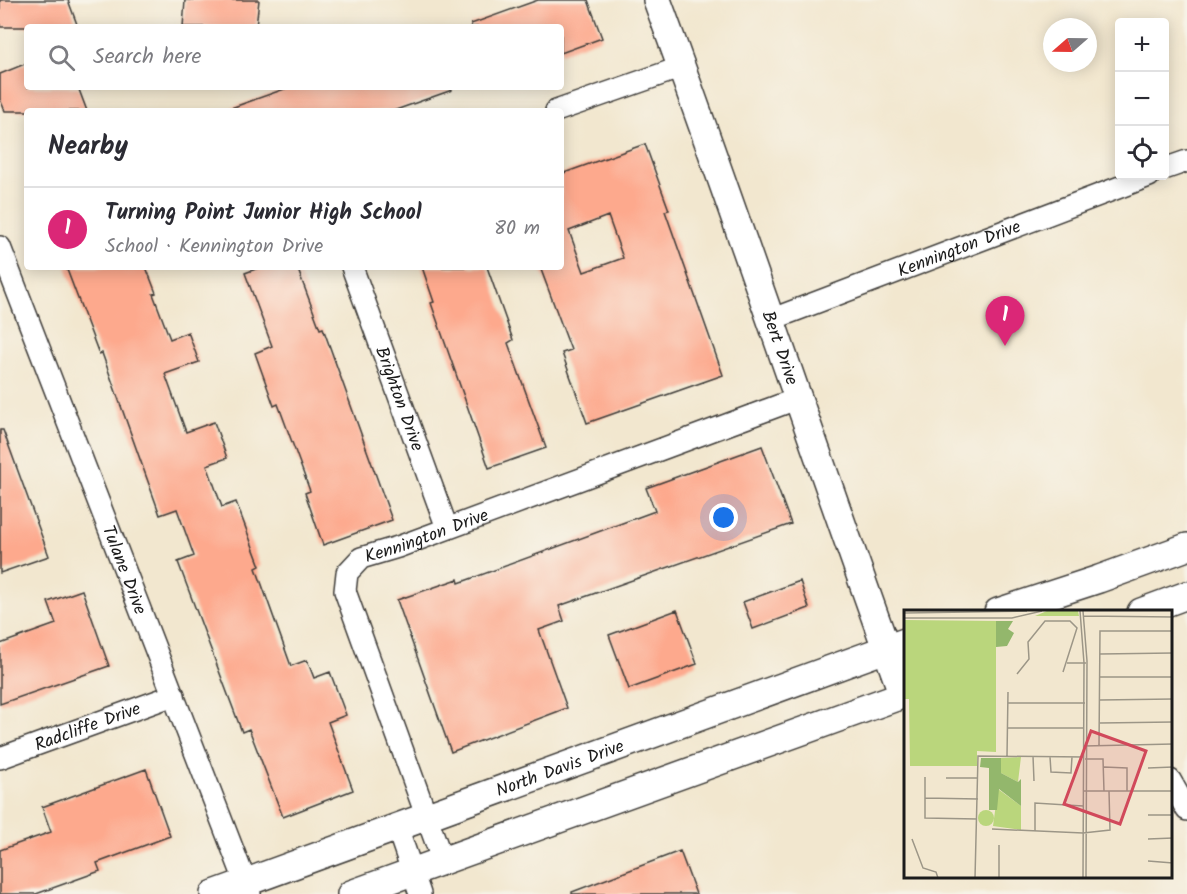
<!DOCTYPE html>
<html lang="en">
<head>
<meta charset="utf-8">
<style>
  :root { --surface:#fff; --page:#f2f2f3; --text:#2b2b33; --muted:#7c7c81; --line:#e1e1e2; --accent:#db2777 }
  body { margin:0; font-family:Kalam,sans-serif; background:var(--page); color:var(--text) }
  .controls { position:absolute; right:18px; top:18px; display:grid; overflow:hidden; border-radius:6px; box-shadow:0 3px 15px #0003 }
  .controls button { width:54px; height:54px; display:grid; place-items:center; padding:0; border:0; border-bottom:2px solid var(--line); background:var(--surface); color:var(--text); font:30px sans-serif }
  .compass { position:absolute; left:1043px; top:18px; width:54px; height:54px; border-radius:50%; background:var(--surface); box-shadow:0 3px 15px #0003; rotate:250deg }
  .you { position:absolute; left:724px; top:518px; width:21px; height:21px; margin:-15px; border:4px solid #fff; border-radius:50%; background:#1a73e8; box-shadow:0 0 0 9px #1a73e833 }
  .badge { display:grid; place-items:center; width:39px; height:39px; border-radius:50%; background:var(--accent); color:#fff; font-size:20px; font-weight:700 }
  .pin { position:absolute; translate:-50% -50px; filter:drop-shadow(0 2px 3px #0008) }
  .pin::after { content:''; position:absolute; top:32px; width:21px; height:18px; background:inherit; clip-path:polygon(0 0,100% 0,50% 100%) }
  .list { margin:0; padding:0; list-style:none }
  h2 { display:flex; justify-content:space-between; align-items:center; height:78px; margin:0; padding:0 24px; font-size:26px }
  h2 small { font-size:20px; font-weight:400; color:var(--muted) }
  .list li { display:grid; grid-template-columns:39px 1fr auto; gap:18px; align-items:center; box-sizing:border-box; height:84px; padding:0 24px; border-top:2px solid var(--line) }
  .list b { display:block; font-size:22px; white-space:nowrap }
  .list p { margin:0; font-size:20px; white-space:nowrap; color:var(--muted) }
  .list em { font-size:20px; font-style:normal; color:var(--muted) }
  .icon { flex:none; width:33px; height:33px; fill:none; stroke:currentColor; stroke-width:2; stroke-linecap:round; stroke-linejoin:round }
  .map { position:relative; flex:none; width:1187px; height:894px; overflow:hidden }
  .search { position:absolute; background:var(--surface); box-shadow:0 3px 15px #0003; left:24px; top:24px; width:540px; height:66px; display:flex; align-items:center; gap:15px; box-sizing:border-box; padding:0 21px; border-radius:6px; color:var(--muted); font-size:22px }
  .panel { position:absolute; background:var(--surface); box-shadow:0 3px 15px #0003; left:24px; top:108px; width:540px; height:162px; border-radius:6px }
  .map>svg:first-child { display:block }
</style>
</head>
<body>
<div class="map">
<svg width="1187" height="894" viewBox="0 0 1187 894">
  <rect width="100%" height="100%" fill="#f7f3e8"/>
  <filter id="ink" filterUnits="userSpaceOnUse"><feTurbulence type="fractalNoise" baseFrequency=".0167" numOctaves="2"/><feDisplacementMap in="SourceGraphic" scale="12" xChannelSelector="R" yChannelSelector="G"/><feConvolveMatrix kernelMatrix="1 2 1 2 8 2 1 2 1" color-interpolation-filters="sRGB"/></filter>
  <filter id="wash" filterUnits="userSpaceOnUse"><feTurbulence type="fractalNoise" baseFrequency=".008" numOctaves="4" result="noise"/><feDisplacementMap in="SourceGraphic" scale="24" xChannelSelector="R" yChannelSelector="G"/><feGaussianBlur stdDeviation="1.35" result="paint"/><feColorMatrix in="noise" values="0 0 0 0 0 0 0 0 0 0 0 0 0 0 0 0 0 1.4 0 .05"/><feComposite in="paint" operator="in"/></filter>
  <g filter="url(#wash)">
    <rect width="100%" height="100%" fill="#f2e7cf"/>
    <g id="blocks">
      <!-- building -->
      <path fill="#fda98d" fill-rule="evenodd" d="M 0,0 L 68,0 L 78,27 L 0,27 Z
        M 185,0 L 259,0 L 256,27 L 183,27 Z
        M 538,0 L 588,0 L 602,38 L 561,53 L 561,27 L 471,27 L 471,24 Z
        M 27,63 L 27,87 L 78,87 L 87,111 L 5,111 L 0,99 L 0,74 Z
        M 290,87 L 451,87 L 452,90 L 393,111 L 232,111 L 231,108 Z
        M 645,144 L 669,210 L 665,211 L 723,375 L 587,423 L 562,353 L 571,350 L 540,267 L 561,267 L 561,174 ZM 608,216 L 623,258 L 584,272 L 569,231 Z
        M 66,267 L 146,267 L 156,293 L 153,294 L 170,339 L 188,332 L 199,362 L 165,374 L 186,432 L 214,422 L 227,458 L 207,465 L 222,507 L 236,502 L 260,566 L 256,568 L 291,666 L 307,660 L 314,678 L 330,672 L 346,715 L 328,722 L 353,790 L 283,817 L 249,729 L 242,732 L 178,562 L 194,556 L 177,509 L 160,515 L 102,353 L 99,354 Z
        M 261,267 L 297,267 L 320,329 L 323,328 L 392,520 L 323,545 L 305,493 L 310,491 L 278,404 L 274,406 L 255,353 L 272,346 L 245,273 Z
        M 422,267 L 487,267 L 513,340 L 508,343 L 546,448 L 489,468 L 431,303 L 434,302 Z
        M 0,430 L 3,430 L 49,556 L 0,573 Z
        M 762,446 L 791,524 L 559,606 L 564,621 L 539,630 L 567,708 L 451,752 L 397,600 L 458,579 L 459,583 L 655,511 L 646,488 Z
        M 800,581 L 809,608 L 753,629 L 743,602 Z
        M 82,590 L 109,666 L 0,704 L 0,644 L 56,624 L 48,602 Z
        M 677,610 L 697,664 L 629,689 L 609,635 Z
        M 146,769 L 170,836 L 97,863 L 100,871 L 36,894 L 0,894 L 0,850 L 51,832 L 42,807 Z
        M 680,851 L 696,894 L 572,894 L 572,892 Z"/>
    </g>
  </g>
  <g filter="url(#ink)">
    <use href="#blocks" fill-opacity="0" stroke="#3c3a37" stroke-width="1.5"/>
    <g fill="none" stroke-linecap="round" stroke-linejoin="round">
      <defs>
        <g id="minor">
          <path d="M 556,111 L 682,67"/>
          <path d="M 1164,169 L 1187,161"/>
          <path id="s1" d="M 0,247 L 250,894"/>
          <path id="s2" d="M 352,267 L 447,528"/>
          <path id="s3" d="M 770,320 L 1149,176"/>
          <path id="s4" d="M 0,758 L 174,695"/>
          <path d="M 1170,780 L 1187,810"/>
          <path d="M 397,827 L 420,894"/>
          <path id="s5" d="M 443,862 L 345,591 L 347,573 L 361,558 L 398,547 L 799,398"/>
        </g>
        <g id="tertiary">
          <path id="s6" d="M 657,0 C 742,231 819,464 903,695"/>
          <path d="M 998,612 L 1099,579 L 1187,547"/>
          <path d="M 1141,612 L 1187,595"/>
          <path id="s7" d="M 214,894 L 905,642"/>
          <path d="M 351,894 L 905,694"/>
        </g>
      </defs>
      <!-- minor casing -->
      <use href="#minor" stroke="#3c3a37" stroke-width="24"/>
      <!-- tertiary casing -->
      <use href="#tertiary" stroke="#3c3a37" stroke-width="30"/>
      <!-- minor -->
      <use href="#minor" stroke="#fff" stroke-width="21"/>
      <!-- tertiary -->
      <use href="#tertiary" stroke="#fff" stroke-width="27"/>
    </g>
  </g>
  <g text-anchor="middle" stroke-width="4.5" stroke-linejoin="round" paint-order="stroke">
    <!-- street labels -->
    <g font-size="18" fill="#1c1c1c" stroke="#f7f3e8">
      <text dy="6" stroke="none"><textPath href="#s3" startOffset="202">Kennington Drive</textPath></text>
      <text dy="6" stroke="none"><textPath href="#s6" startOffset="369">Bert Drive</textPath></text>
      <text dy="6" stroke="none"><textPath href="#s2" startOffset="140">Brighton Drive</textPath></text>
      <text dy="6" stroke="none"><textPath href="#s5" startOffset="396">Kennington Drive</textPath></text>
      <text dy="6" stroke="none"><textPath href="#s1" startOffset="346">Tulane Drive</textPath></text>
      <text dy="6" stroke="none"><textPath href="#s4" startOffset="93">Radcliffe Drive</textPath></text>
      <text dy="6" stroke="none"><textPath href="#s7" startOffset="368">North Davis Drive</textPath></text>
    </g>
  </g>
  <!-- overview -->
  <g transform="translate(904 610)">
    <rect width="268" height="268" fill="#f2e7cf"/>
    <path d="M 143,1 L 174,1 L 175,6 L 131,6 ZM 0,10 L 92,11 L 92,142 L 73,141 L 73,156 L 6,156 L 5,89 L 0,89 ZM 117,147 L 114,172 L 97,163 L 97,148 ZM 94,179 L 117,196 L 117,220 L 89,216 Z" fill="#bad67c"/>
    <path d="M 92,11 L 109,11 L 104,19 L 110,23 L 103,36 L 92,37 ZM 77,148 L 97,148 L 97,163 L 114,172 L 117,169 L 117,196 L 95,179 L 93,200 L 85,200 L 85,158 L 76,157 Z" fill="#93b76c"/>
    <path d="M74 208a8 8 0 1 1 16 0a8 8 0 1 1-16 0Z" fill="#bad67c"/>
    <path fill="none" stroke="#9c9687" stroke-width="1.5" d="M 176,1 L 180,53 L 179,268M 179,1 L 183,51 L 182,268M 0,3 L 123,1M 180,6 L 269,7M 0,8 L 108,8 L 138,1M 196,44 L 269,43M 163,53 L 182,53M 113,64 L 125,49 L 124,32 L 141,11 L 166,11 L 173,18 L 159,62M 196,67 L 269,67M 196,90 L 269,89M 104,93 L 181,93M 196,113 L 269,112M 104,118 L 179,118M 180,136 L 269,134M 195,136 L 196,21 L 269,21M 103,146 L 104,82M 129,146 L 130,171M 146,147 L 147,162 L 167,163 L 168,147M 181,149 L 199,149 L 200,181M 200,157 L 223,158 L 223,181M 244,158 L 269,157M 21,167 L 21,208 L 73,209M 42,168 L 74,168M 180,181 L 269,181M 21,188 L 74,189M 244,205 L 269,205M 88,219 L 179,223 L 206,220 L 205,181M 131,221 L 131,193 L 179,196M 8,229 L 19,258 L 32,262 L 34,268M 244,229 L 269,228M 95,235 L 95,268M 244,251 L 269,253M 71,268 L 74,146 L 180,147"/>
    <path fill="#d1495b" fill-opacity="0.15" stroke="#d1495b" stroke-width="3" d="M 187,121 L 242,141 L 216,214 L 160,194 Z"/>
    <rect width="268" height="268" fill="none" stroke="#1c1c1c" stroke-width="3"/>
  </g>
</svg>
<div class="controls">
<button>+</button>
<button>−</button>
<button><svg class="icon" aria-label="locate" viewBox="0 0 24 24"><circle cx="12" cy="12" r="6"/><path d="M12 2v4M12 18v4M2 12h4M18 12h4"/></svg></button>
</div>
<svg class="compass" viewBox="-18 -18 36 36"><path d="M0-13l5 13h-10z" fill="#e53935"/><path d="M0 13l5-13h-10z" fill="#7c7c81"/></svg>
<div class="you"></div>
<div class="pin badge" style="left:1005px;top:346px">1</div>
<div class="search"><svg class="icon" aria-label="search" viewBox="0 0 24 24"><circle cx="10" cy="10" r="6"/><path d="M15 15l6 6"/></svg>Search here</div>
<section class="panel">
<h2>Nearby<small></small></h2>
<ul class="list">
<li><span class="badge">1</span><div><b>Turning Point Junior High School</b><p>School · Kennington Drive</p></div><em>80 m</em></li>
</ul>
</section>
</div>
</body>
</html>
